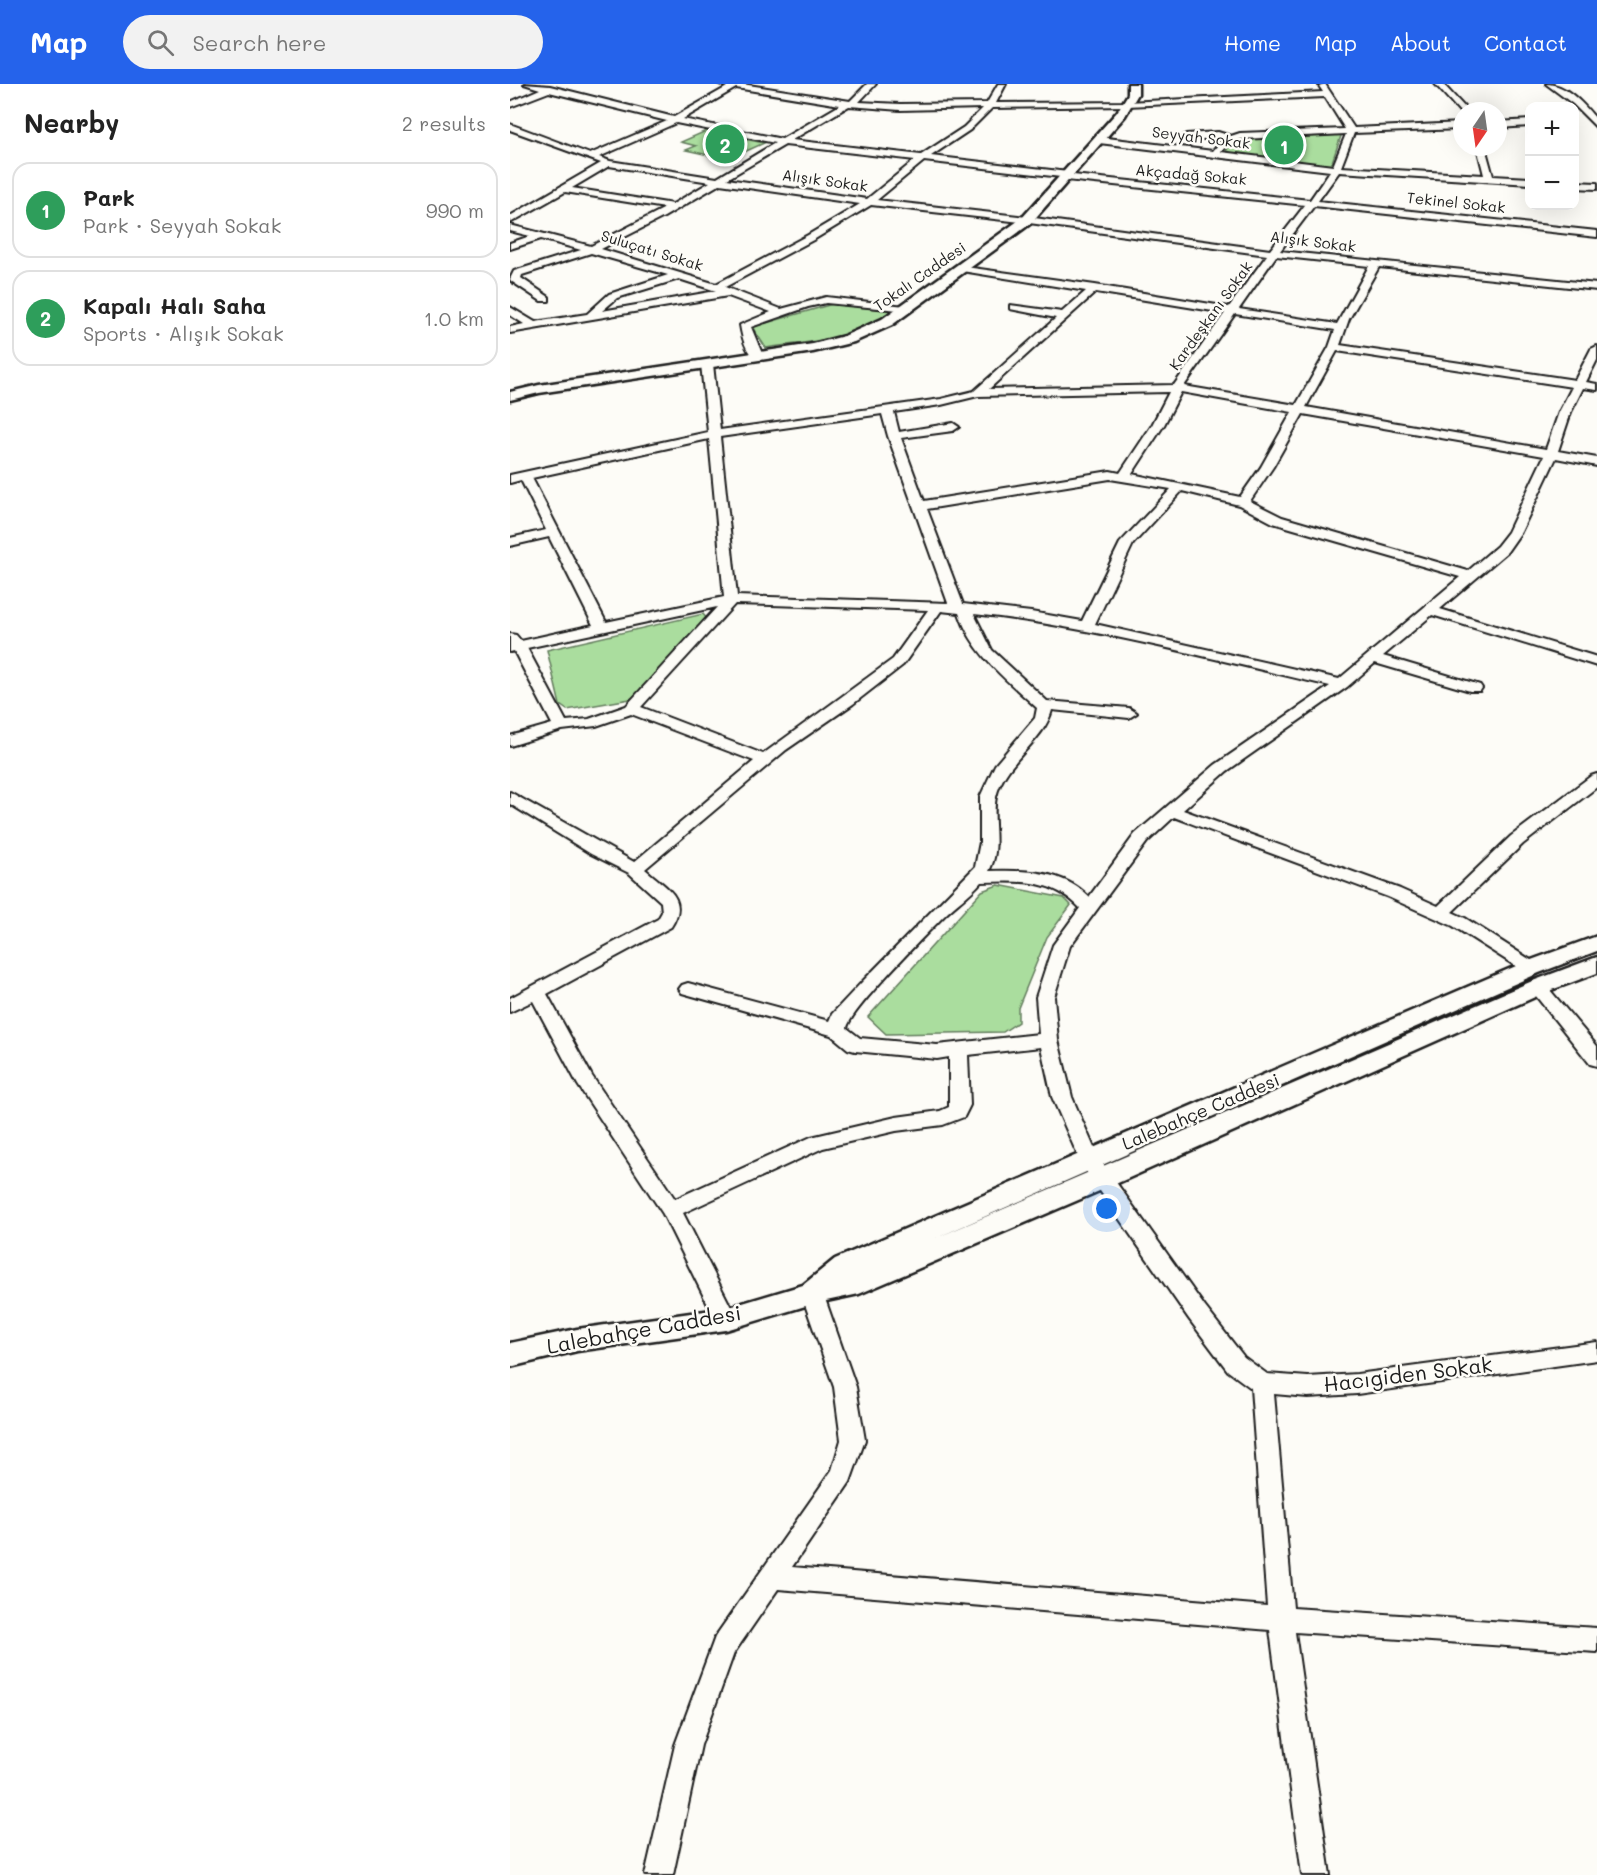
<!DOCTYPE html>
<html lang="en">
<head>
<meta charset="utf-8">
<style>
  :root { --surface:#fff; --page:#f2f2f2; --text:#222; --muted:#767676; --line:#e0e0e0; --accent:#2563eb }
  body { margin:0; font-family:Mali,sans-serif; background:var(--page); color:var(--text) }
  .controls { position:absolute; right:18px; top:18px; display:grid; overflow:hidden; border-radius:12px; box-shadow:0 6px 24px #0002 }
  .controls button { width:54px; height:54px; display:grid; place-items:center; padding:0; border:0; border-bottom:2px solid var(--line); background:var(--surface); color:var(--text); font:30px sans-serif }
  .compass { position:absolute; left:943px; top:18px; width:54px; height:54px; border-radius:50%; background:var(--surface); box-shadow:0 6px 24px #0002; rotate:193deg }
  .you { position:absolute; left:597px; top:1125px; width:21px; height:21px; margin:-15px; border:4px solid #fff; border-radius:50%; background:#1a73e8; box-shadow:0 0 0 9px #1a73e833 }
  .badge { display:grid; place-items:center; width:39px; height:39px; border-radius:50%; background:var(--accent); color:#fff; font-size:20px; font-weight:700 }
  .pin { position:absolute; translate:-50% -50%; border:3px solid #fff; box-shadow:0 2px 6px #0006 }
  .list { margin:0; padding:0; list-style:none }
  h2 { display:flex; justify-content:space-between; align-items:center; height:78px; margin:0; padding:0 24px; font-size:26px }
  h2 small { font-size:20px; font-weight:400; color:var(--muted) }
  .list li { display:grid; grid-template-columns:39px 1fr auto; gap:18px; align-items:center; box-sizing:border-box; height:96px; margin:0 12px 12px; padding:0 12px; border:2px solid var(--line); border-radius:18px }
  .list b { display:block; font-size:22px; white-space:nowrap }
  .list p { margin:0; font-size:20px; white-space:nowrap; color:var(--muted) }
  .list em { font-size:20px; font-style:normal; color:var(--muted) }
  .icon { flex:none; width:33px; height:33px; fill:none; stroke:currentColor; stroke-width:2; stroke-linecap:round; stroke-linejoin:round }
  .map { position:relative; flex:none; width:1087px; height:1791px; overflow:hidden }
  header { display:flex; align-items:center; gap:36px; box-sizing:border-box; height:84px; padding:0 30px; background:var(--accent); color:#fff }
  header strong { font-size:28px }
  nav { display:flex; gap:33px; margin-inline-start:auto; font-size:21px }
  .search { width:420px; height:54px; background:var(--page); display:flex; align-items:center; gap:15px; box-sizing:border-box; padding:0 21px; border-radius:33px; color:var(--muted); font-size:22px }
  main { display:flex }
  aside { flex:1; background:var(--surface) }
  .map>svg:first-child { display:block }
</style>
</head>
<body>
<header>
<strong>Map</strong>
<div class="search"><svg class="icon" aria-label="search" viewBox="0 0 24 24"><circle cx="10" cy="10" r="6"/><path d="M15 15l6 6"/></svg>Search here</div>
<nav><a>Home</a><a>Map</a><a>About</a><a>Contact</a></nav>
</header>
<main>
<aside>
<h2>Nearby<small>2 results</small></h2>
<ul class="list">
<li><span class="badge" style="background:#2e9e5b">1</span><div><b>Park</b><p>Park · Seyyah Sokak</p></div><em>990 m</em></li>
<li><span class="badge" style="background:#2e9e5b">2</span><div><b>Kapalı Halı Saha</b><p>Sports · Alışık Sokak</p></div><em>1.0 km</em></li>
</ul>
</aside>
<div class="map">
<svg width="1087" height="1791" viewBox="0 0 1087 1791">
  <rect width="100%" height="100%" fill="#fdfcf7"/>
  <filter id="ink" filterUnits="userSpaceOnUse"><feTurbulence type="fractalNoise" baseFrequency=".0167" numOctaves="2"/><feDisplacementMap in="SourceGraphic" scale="12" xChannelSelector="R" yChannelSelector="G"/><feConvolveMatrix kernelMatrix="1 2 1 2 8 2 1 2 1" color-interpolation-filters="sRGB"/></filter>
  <g filter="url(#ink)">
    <!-- green -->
    <path fill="#aadd9e" stroke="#637c5d" stroke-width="1.5" d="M 196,47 L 254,59 L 230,70 L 213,67 L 203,72 L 176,66 L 186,62 L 171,58 Z
      M 832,49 L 821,81 L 818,82 L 715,68 L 726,54 Z
      M 326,219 L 385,227 C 346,256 302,257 256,264 L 242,243 Z
      M 193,530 L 197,535 L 129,610 L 120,615 L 57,626 L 50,621 L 37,566 Z
      M 488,801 L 554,814 L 561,821 L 537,853 L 508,924 L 508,938 L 493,948 L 376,950 L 358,933 L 472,807 Z"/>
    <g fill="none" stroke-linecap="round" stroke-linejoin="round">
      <defs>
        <path id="minor" d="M 14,0 L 40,2 L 164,33 L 217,3 L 209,0 L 232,0 L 340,17 L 357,0 L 366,0 L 349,18 L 390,20 L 477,19 L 488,0 L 496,0 L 486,19 L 617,18 L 813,8 L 809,2 L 815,0 L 844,44 L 952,39 L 952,45 L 844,49 L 831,83 L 974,91 L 967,63 L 975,63 L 983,92 L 1020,94 L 1020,100 L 829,88 L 808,117 L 1087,147 L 1087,153 L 804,122 L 770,167 L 1087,200 L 1087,206 L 869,183 L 839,235 L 830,261 L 1065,296 L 1081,265 L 1087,262 L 1087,276 L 1076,298 L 1087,300 L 1087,306 L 1073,304 L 1061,328 L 1048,367 L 1087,374 L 1087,382 L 1046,374 L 1011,448 L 997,468 L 930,525 L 1087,573 L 1087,582 L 922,531 L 873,572 L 970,601 L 972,604 L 970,607 L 960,607 L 865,579 L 837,603 L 717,687 L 673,726 L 890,805 L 928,822 L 1001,752 L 1081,692 L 1087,690 L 1087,703 L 1013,760 L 942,828 L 955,834 L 1027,880 L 1030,884 L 1027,888 L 1015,888 L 943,842 L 878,813 L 664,733 L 637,758 L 560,862 L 544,913 L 548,956 L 562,1013 L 588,1073 L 695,1223 L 734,1273 L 757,1290 L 798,1293 L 847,1290 L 1087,1258 L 1087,1276 L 847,1310 L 798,1313 L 764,1310 L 783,1524 L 1087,1544 L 1087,1568 L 785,1548 L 820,1791 L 792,1791 L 760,1546 L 268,1505 L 224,1569 L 191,1661 L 163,1791 L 135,1791 L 165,1661 L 205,1553 L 322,1386 L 331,1356 L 324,1303 L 291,1209 L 294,1203 L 302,1200 L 310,1203 L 313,1209 L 346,1303 L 355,1356 L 340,1398 L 282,1483 L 757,1522 L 741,1304 L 718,1287 L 679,1235 L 572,1081 L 542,1013 L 531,963 L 458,971 L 460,1021 L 454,1033 L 433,1041 L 386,1047 L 313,1064 L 173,1129 L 227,1235 L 224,1241 L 216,1244 L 208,1241 L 153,1130 L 68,1001 L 23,917 L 0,928 L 0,914 L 148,835 L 152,828 L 151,818 L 119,789 L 81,770 L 0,720 L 0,708 L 124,778 L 244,677 L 121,630 L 86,642 L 52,646 L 0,662 L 0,652 L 42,640 L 4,567 L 0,568 L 0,550 L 6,551 L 11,557 L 83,541 L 39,453 L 0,462 L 0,454 L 36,446 L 11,396 L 0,399 L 0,391 L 198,348 L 191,280 L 197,277 L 203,280 L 210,346 L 431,315 L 464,307 L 546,234 L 500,225 L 500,221 L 552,228 L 576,207 L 452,187 L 447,184 L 448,182 L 585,201 L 719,223 L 757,171 L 519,139 L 361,121 L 305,155 L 215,203 L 271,225 L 316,213 L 395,222 L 400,225 L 399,227 L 316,219 L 298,223 L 241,243 L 253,272 L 247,275 C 236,270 232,253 230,241 L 261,228 L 218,212 L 0,249 L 0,243 L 14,240 L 0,231 L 0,223 L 25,238 L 77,230 L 99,210 L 158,191 L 81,169 L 12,191 L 11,194 L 39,213 L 39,217 L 31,217 L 1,197 L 0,195 L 4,187 L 71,166 L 31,155 L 0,165 L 0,159 L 20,152 L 0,147 L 0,141 L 81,162 L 155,124 L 55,108 L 0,139 L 0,132 L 91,79 L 0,46 L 0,40 L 80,70 L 157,37 L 39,8 L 0,23 L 0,18 L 30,5 ZM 226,4 L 330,21 L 272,55 L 173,35 ZM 815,13 L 835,45 L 730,49 L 721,52 L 708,48 L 676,50 L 672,53 L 676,56 L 707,54 L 713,55 L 703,67 L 589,53 L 585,56 L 589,59 L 820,87 L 800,116 L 563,91 L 558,88 L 421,72 L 460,46 L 482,24 L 617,22 ZM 339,22 L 390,26 L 473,24 L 454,43 L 411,71 L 282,56 ZM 166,39 L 265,59 L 207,94 L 100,77 L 89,73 ZM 836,50 L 823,82 L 711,68 L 719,59 L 731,55 ZM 275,61 L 405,76 L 357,115 L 217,95 ZM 414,77 L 551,93 L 556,96 L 795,121 L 760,166 L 517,133 L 367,116 ZM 99,82 L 200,98 L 163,120 L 62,104 ZM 210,100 L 350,120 L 298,151 L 206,200 L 91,165 L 154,133 ZM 766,172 L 859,182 L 827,240 L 729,225 ZM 169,195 L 206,207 L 92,227 L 107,214 ZM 586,208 L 715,229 L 664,301 L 479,305 ZM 725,230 L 825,246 L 819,263 L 786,321 L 674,302 ZM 827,267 L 1062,303 L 1049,328 L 1036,365 L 796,323 ZM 659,308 L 642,341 L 610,389 L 600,387 L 414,417 L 391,354 L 443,347 L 449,343 L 443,339 L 389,348 L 384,328 L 431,321 L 468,312 ZM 671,308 L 782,328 L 751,383 L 730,413 L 622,390 L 654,341 ZM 372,330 L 378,352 L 438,519 L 227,512 L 210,353 ZM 793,330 L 1034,372 L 998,448 L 987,462 L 958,487 L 772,433 L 740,417 L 763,383 ZM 199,355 L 214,513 L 96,538 L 22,394 ZM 600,395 L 661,405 L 610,459 L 572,537 L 521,528 L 453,520 L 417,425 ZM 672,407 L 729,421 L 763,439 L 950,493 L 829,595 L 585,540 L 623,460 ZM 225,520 L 418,526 L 383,575 L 253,670 L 131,623 ZM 207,523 L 116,622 L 79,635 L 56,637 L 17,564 ZM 431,527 L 449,529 C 463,571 496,595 527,624 L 525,634 L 485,681 L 470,713 L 470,758 L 465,783 L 352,898 L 322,930 L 319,937 L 178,899 L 172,901 L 169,905 L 172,909 L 321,951 L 338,965 L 345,967 L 427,975 L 439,973 L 439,1023 L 430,1027 L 386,1033 L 301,1053 L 165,1115 L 82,992 L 37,910 L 161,843 C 180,814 156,804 135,785 L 276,666 L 343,620 L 393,581 ZM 464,530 C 584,543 702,575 820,602 L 705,681 L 625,750 L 579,813 C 553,786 514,786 479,787 C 492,764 481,737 486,713 C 494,677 534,658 542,626 L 619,634 L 627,629 L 619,624 L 537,617 L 482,566 ZM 471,798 C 509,797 542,794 570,824 L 543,861 L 526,913 L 529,950 L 427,961 L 350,954 L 337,944 C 339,928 417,849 433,833 C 445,821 460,811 471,798 Z
          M 925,0 L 933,0 L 958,27 L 951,29 Z
          M 1036,0 C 1057,0 1074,21 1087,36 L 1087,44 L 1063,20 Z
          M 1020,36 L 1020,42 L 988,44 L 988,38 Z
          M 1064,98 L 1087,99 L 1087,105 L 1064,104 Z
          M 1028,897 L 1034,899 L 1087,962 L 1087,982 L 1080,980 L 1022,907 L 1019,903 L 1022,899 Z"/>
        <path id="tertiary" d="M 618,0 L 628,0 L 628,10 L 615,32 L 520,140 L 382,241 L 344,258 L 303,268 L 29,309 L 0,316 L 0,308 L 29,301 L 303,260 L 334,252 L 372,235 L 512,134 L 607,28 L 618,10 Z
          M 1087,852 L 1087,867 L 1029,889 L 426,1154 L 1020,898 L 1087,873 L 1087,889 L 1036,908 L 601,1102 L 349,1210 L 302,1220 L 216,1246 L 67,1267 L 0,1283 L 0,1259 L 67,1245 L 216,1224 L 293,1201 L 325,1175 L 1013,879 Z"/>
      </defs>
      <!-- minor casing -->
      <use href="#minor" stroke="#1c1c1c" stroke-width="4"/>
      <!-- tertiary casing -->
      <use href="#tertiary" stroke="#1c1c1c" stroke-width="5"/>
      <!-- minor -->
      <use href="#minor" fill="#fdfcf7" fill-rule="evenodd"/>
      <!-- tertiary -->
      <use href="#tertiary" fill="#fdfcf7" fill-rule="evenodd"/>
    </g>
  </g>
  <g text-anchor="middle" stroke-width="5" stroke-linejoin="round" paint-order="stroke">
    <!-- far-street labels -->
    <g font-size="15" fill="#1c1c1c" stroke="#fdfcf7">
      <text transform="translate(691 54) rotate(7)" y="5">Seyyah Sokak</text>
      <text transform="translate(681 91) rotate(5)" y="5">Akçadağ Sokak</text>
      <text transform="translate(315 97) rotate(8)" y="5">Alışık Sokak</text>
      <text transform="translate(946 119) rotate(6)" y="5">Tekinel Sokak</text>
      <text transform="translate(803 158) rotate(7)" y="5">Alışık Sokak</text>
      <text transform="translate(142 167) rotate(17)" y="5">Suluçatı Sokak</text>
      <text transform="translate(410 193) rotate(-35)" y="5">Tokalı Caddesi</text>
      <text transform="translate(701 232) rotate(-54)" y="5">Kardeşkanı Sokak</text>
    </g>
    <!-- street labels -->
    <g font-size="18" fill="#1c1c1c" stroke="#fdfcf7">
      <text transform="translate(691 1028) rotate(-23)" y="6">Lalebahçe Caddesi</text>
    </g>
    <!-- near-street labels -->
    <g font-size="21" fill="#1c1c1c" stroke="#fdfcf7">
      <text transform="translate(134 1246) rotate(-10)" y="7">Lalebahçe Caddesi</text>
      <text transform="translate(898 1291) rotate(-7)" y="7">Hacıgiden Sokak</text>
    </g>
  </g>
</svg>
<div class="controls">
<button>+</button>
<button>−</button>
</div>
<svg class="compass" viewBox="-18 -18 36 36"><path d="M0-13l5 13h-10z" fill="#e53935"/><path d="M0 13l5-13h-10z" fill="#767676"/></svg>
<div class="you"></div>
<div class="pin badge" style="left:774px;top:61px;background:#2e9e5b">1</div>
<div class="pin badge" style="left:215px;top:60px;background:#2e9e5b">2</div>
</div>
</main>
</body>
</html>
